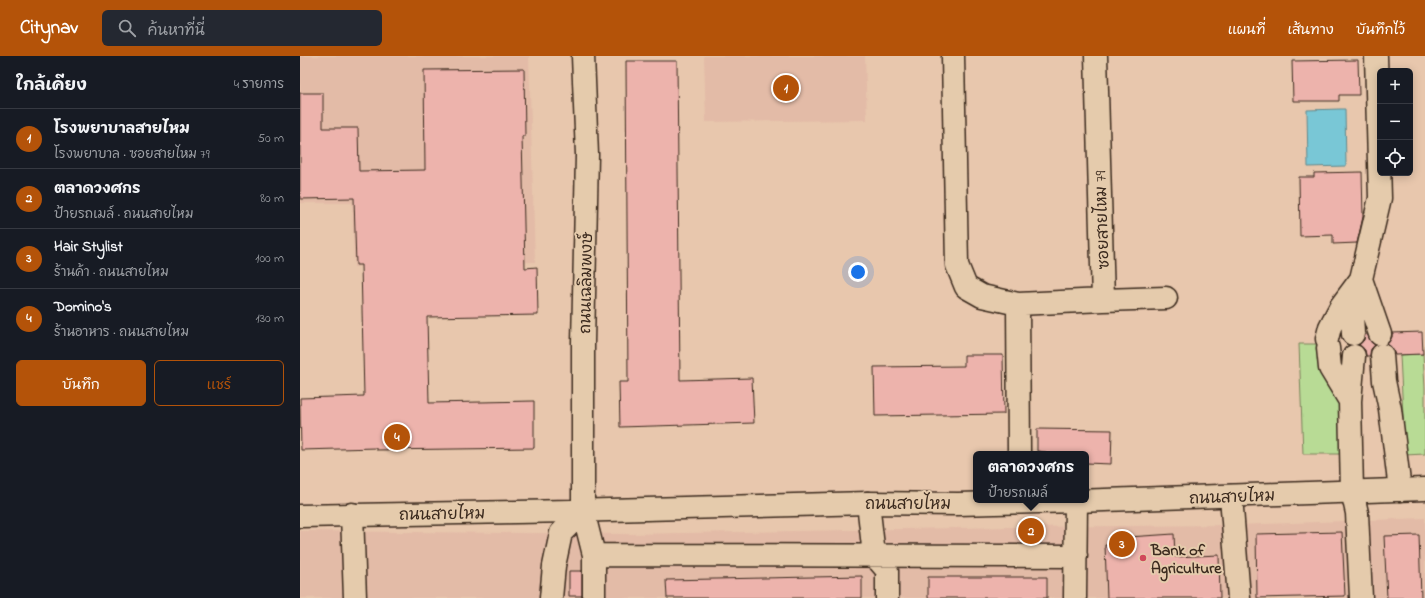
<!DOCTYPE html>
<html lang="th">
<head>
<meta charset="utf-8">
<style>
  :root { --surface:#171b24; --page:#242831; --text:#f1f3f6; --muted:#9ea1a6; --line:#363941; --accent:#b45309 }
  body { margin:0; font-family:"Indie Flower","Playpen Sans Thai",sans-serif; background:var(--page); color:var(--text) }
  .controls { position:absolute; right:12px; top:12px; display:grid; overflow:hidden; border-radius:6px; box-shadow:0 2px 10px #0003 }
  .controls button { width:36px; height:36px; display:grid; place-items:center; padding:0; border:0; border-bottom:1px solid var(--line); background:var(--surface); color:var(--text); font:20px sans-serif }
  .you { position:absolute; left:558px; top:216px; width:14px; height:14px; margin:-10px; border:3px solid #fff; border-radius:50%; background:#1a73e8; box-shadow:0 0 0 6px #1a73e833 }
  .badge { display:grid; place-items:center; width:26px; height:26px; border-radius:50%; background:var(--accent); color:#fff; font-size:13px; font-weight:700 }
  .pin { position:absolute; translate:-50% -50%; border:2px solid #fff; box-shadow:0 1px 4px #0006 }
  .popup { position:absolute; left:673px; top:395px; width:116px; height:52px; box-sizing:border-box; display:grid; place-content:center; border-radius:6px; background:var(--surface); filter:drop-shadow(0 1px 3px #0005); font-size:13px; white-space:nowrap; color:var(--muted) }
  .popup b { font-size:15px; color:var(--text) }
  .popup::after { content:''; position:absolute; left:50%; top:100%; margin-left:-8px; border:8px solid transparent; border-top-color:var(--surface) }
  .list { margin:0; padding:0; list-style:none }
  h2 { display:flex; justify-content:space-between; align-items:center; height:52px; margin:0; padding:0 16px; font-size:17px }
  h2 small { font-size:13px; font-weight:400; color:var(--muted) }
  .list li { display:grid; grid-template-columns:26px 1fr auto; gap:12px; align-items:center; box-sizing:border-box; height:60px; padding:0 16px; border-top:1px solid var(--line) }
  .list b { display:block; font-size:15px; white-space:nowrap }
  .list p { margin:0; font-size:13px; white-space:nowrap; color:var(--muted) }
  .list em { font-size:13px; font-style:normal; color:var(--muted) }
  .actions { display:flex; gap:8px; padding:12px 16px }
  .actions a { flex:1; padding:9px 0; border:1px solid var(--accent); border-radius:6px; text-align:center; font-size:14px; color:var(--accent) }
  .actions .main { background:var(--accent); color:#fff }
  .icon { flex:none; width:22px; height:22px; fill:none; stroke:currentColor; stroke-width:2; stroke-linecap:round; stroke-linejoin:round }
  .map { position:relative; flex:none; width:1125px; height:542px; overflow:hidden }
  header { display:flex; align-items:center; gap:24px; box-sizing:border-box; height:56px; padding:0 20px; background:var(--accent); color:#fff }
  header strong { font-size:19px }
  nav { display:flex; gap:22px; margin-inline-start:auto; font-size:14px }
  .search { width:280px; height:36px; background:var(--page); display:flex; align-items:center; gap:10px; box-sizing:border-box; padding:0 14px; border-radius:6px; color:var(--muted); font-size:15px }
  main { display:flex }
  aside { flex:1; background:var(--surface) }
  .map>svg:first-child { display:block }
</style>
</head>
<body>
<header>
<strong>Citynav</strong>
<div class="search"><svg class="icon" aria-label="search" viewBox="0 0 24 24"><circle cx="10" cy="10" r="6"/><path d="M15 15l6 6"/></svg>ค้นหาที่นี่</div>
<nav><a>แผนที่</a><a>เส้นทาง</a><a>บันทึกไว้</a></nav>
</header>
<main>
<aside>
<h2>ใกล้เคียง<small>4 รายการ</small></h2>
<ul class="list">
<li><span class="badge">1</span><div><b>โรงพยาบาลสายไหม</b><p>โรงพยาบาล · ซอยสายไหม 79</p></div><em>50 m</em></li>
<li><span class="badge">2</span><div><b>ตลาดวงศกร</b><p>ป้ายรถเมล์ · ถนนสายไหม</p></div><em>80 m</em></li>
<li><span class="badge">3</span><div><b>Hair Stylist</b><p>ร้านค้า · ถนนสายไหม</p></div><em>100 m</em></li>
<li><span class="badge">4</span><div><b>Domino's</b><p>ร้านอาหาร · ถนนสายไหม</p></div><em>130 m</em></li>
</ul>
<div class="actions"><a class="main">บันทึก</a><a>แชร์</a></div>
</aside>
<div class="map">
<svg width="1125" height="542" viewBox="0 0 1125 542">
  <rect width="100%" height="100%" fill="#e8c7ad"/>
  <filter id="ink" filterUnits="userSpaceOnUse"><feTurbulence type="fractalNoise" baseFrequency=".025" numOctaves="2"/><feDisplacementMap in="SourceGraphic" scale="8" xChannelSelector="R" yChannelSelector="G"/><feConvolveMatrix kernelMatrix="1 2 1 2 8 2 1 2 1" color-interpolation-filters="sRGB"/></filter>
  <g filter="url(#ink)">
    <!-- built -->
    <path fill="#e3bba7" d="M 0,0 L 229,0 L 235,206 L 54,211 L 52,147 L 0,147 Z
      M 404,0 L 565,0 L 567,64 L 406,66 Z
      M 1125,462 L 1125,542 L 0,542 L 0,475 L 330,478 L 708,471 L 936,469 Z"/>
    <!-- green -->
    <path fill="#b8db95" stroke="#7a825a" d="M 999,288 L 1017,288 L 1037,342 L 1040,355 L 1040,398 L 1003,398 Z
      M 1123,298 L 1125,332 L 1125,398 L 1105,399 L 1100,299 Z"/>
    <!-- water -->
    <path fill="#79c7d6" stroke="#60888c" d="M 1040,53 L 1045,53 L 1046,110 L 1008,111 L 1007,54 Z"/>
    <!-- building -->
    <path fill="#edb3ac" stroke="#3b2a1e" d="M 1058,4 L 1059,39 L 1039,39 L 1039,45 L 993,45 L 992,5 Z
      M 326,5 L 377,5 L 380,324 L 452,322 L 454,367 L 320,371 L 319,326 L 328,326 Z
      M 224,13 L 225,80 L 222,80 L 225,212 L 237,211 L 238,259 L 127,261 L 129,347 L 234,345 L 234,392 L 76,394 L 76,392 L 1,394 L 0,342 L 64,340 L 61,209 L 56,209 L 54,142 L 0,143 L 0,37 L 23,37 L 23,72 L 58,72 L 59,115 L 125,114 L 124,14 Z
      M 1062,116 L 1063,161 L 1057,187 L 1033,188 L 1033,179 L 1000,180 L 999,121 L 1014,121 L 1014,117 Z
      M 1122,276 L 1123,298 L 1095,299 L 1092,292 L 1087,288 L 1092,281 L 1092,277 Z
      M 1065,278 L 1067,278 L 1072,287 L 1075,289 L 1071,293 L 1070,300 L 1066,300 L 1065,294 L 1059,289 L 1064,284 Z
      M 664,299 L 703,299 L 704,358 L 575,360 L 574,311 L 664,310 Z
      M 737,373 L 812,374 L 811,408 L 786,407 L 786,398 L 746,398 L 746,396 L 737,395 Z
      M 1042,476 L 1045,540 L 957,542 L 956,478 Z
      M 874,478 L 875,501 L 919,499 L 920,542 L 807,542 L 805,489 L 813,489 L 813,482 Z
      M 1119,479 L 1121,542 L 1087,542 L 1084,480 Z
      M 269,515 L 282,515 L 282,540 L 269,540 Z
      M 562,520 L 562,542 L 367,542 L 366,524 Z
      M 628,521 L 747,521 L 747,542 L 628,542 Z"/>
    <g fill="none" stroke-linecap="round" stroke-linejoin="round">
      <defs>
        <path id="minor" d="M 653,0 L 657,209 L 666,231 L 682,240 L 718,248 L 803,244 L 796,0
          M 1061,223 L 1080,278
          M 1051,237 L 1053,278
          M 803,244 L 866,242
          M 718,248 L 719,398
          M 1027,283 L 1030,271 L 1041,250 L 1061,223 L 1080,142 L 1076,0
          M 1028,292 L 1030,312 L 1050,345 L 1052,435 L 1057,457 L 1061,542
          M 1082,299 L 1084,325 L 1090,353 L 1100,434
          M 1050,345 L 1054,300
          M 931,440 L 939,542
          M 568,447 L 574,499 L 587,514 L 587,542
          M 283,455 L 294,499 L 294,542
          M 52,458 L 55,542
          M 294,499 L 776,500
          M 251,542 L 254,510 L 261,477 L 283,455
          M 775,542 L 776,445"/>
        <path id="major" d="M 283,455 L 283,287 L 287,99 L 283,0
          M 0,460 L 271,455 L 568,447 L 658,448 L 776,445 L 1125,433"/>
      </defs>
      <!-- minor casing -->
      <use href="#minor" stroke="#3b2a1e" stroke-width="25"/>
      <!-- major casing -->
      <use href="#major" stroke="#3b2a1e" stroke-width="25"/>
      <!-- minor -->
      <use href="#minor" stroke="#e5cbac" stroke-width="22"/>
      <!-- major -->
      <use href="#major" stroke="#e5cbac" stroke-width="22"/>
    </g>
  </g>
  <!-- markers -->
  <circle fill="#d1495b" stroke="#e5cbac" stroke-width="1.5" cx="843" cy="502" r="4"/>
  <g text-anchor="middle" stroke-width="4" stroke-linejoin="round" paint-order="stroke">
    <!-- street labels -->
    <g font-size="16" fill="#3b2a1e" stroke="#e5cbac">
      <text transform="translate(801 164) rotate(-92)" y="6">ซอยสายไหม 79</text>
      <text transform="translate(285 227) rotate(-89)" y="6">ถนนเฉลิมพงษ์</text>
      <text transform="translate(932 440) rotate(-2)" y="6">ถนนสายไหม</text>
      <text x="608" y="453">ถนนสายไหม</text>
      <text transform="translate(142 457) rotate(-1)" y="6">ถนนสายไหม</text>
    </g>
    <!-- poi labels -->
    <g font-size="16" font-weight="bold" fill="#3b2a1e" stroke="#e5cbac" text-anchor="start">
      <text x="851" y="499">Bank of<tspan x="851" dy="18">Agriculture</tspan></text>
    </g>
  </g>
</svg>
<div class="controls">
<button>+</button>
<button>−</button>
<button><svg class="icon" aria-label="locate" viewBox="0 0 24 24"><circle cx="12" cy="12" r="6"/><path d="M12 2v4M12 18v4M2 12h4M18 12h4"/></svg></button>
</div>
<div class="you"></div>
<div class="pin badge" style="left:486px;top:32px">1</div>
<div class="pin badge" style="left:731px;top:475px">2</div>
<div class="popup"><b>ตลาดวงศกร</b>ป้ายรถเมล์</div>
<div class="pin badge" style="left:822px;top:488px">3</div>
<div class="pin badge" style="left:97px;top:381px">4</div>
</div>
</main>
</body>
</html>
